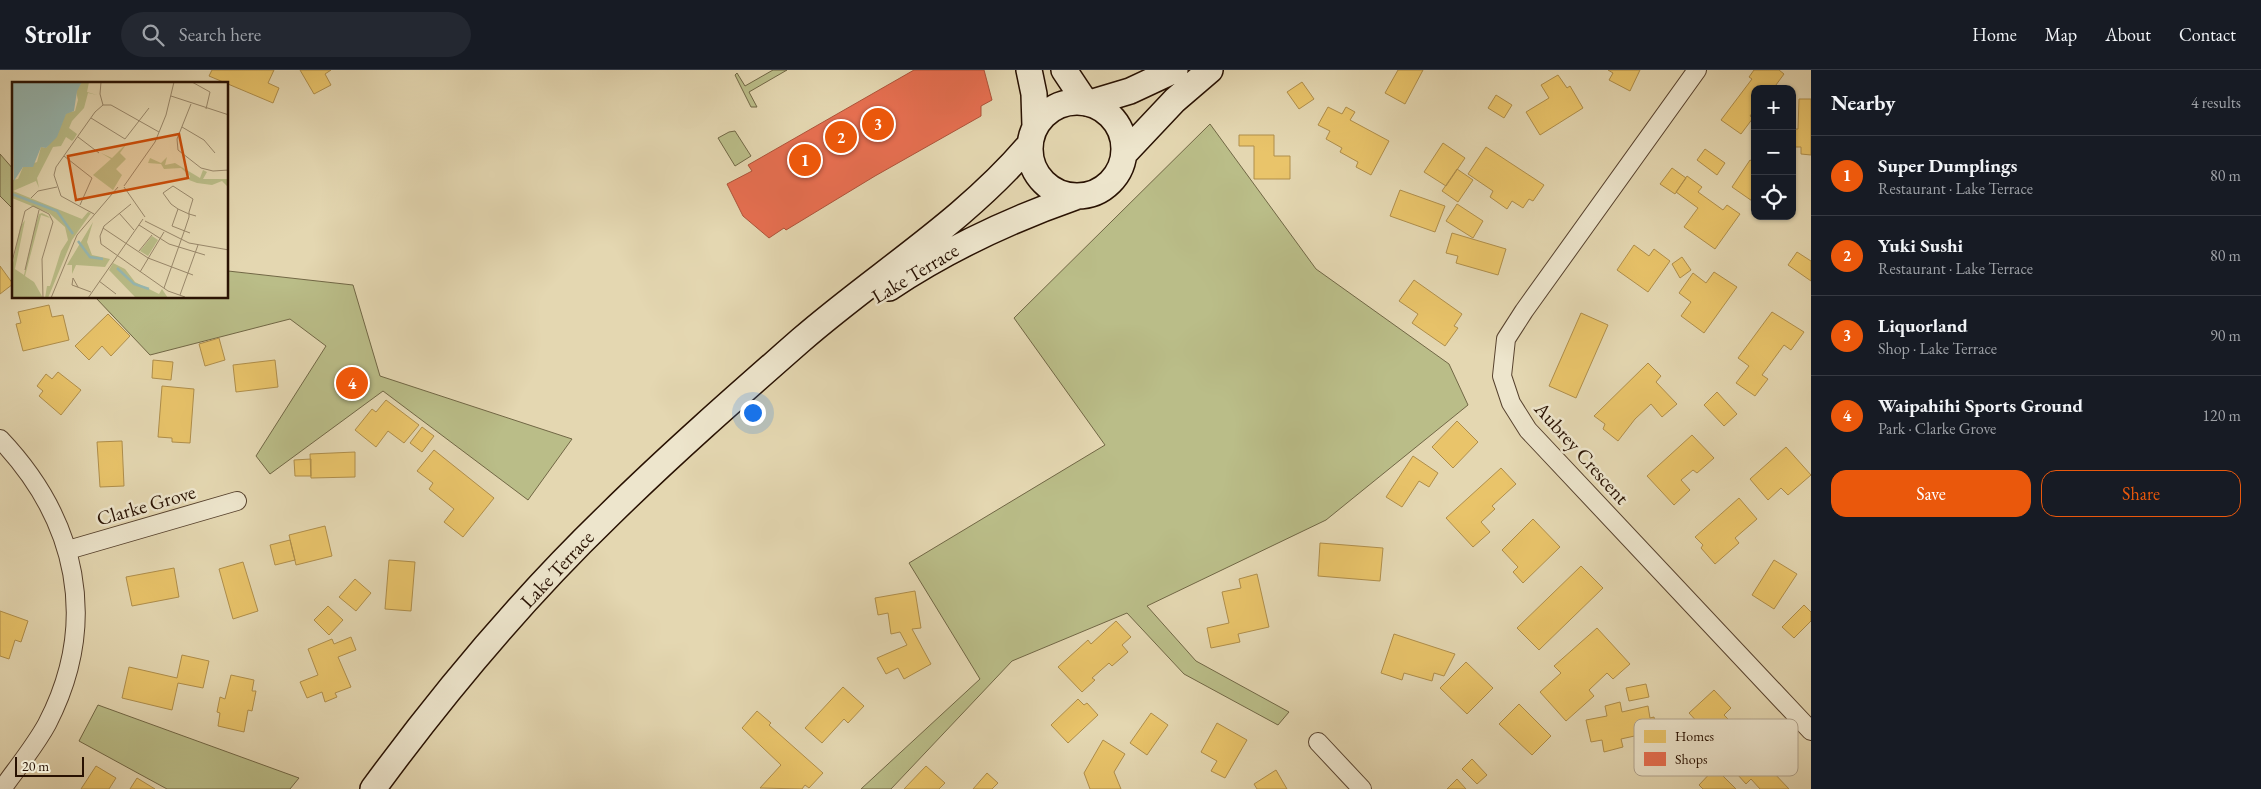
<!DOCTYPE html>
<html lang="en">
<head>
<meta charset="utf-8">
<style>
  :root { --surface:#171b24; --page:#242831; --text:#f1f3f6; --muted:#9ea1a6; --line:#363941; --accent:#ea580c }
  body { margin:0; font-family:"EB Garamond",serif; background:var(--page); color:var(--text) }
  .controls { position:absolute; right:15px; top:15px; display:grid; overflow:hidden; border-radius:10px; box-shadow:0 1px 4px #0004 }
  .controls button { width:45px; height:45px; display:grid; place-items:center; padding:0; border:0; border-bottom:1px solid var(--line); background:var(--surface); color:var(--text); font:25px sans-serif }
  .scale { position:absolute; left:15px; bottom:12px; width:69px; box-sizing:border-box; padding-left:5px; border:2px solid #281102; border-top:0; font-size:14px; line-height:18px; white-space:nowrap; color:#281102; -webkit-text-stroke:4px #ede5cc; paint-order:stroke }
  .you { position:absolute; left:752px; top:342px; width:18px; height:18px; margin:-12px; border:4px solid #fff; border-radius:50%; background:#1a73e8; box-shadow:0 0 0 8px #1a73e833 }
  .badge { display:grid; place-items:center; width:32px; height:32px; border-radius:50%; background:var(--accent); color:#fff; font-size:16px; font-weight:700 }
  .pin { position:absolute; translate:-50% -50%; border:2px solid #fff; box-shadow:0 1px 5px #0006 }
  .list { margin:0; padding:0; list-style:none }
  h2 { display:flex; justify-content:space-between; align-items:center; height:65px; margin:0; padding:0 20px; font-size:21px }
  h2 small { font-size:16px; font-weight:400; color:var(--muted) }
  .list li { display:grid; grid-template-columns:32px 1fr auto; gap:15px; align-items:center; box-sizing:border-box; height:80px; padding:0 20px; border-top:1px solid var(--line) }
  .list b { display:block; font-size:19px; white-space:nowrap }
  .list p { margin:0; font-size:16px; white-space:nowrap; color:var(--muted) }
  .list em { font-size:16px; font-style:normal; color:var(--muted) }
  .actions { display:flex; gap:10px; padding:15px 20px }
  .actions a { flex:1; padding:11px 0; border:1px solid var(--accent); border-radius:15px; text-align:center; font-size:18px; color:var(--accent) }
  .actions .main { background:var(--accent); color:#fff }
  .icon { flex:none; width:28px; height:28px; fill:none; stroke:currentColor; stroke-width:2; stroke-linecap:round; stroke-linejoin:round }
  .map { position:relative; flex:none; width:1811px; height:719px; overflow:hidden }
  header { display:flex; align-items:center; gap:30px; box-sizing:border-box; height:70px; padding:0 25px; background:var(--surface); border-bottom:1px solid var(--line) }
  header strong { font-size:24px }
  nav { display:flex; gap:28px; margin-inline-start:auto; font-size:18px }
  .search { width:350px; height:45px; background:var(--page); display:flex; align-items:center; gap:12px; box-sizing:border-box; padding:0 18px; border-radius:28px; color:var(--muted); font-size:19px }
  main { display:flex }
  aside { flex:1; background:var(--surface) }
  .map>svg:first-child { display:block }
</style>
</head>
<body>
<header>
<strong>Strollr</strong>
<div class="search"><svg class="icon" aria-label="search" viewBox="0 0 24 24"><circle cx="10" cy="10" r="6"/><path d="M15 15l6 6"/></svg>Search here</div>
<nav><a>Home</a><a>Map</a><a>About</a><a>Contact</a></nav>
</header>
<main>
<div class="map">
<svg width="1811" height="719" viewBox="0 0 1811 719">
  <rect width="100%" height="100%" fill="#e4d7b1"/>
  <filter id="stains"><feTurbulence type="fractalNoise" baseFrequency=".004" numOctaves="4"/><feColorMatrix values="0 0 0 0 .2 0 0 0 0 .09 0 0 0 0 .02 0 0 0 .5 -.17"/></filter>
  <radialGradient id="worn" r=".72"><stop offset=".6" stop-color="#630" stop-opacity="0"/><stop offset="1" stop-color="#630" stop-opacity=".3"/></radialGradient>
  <!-- green -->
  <path fill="#babd88" stroke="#716745" d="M 773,0 L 787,0 L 749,22 L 757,37 L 751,37 L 735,5 L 737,3 L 745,16 Z
    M 1210,54 L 1316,199 L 1449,294 L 1468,335 L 1326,450 L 1147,536 L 1196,591 L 1289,642 L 1278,655 L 1184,604 L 1127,543 L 1012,591 L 891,719 L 861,719 L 980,609 L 909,493 L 1105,375 L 1014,248 Z
    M 735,61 L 751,86 L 735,96 L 718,68 L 729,62 Z
    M 0,84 L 14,100 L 14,140 L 0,126 Z
    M 228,201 L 353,215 L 380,306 L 572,369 L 528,430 L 383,321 L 270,404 L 256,386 L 326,276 L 290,249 L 150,285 L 96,228 L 228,228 Z
    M 98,635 L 299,708 L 290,719 L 167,719 L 79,671 Z"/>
  <!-- homes -->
  <path fill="#e9c46a" stroke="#af8e4b" d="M 212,0 L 274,0 L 268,13 L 279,18 L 273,33 L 209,6 Z
    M 300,0 L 331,0 L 325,4 L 331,15 L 314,24 Z
    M 1398,0 L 1423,0 L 1405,34 L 1385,23 Z
    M 1608,0 L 1640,0 L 1630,21 L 1609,10 L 1613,3 Z
    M 1754,0 L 1779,0 L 1784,4 L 1773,19 L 1755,19 L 1755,39 L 1750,46 L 1753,48 L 1741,64 L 1721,50 L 1752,9 L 1749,7 Z
    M 1558,5 L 1567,18 L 1570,16 L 1583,38 L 1540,65 L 1526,42 L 1549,28 L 1541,15 Z
    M 1302,12 L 1314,29 L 1299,39 L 1287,22 Z
    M 1496,25 L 1512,35 L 1504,48 L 1488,38 Z
    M 1799,29 L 1811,29 L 1811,85 L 1801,84 L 1801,77 L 1792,77 L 1792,59 L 1798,59 Z
    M 1328,37 L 1342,44 L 1346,37 L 1355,42 L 1350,50 L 1389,71 L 1371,105 L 1356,97 L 1358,92 L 1340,82 L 1342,78 L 1326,69 L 1330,61 L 1318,55 Z
    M 1239,65 L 1274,65 L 1274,86 L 1290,86 L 1290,109 L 1254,109 L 1254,76 L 1239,76 Z
    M 1443,73 L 1465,88 L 1446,116 L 1424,102 Z
    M 1486,77 L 1544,115 L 1533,131 L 1529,129 L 1523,138 L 1512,131 L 1507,139 L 1490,127 L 1493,121 L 1468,104 Z
    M 1705,79 L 1725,93 L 1717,105 L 1697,90 Z
    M 1750,90 L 1755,93 L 1755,133 L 1732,117 Z
    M 1672,98 L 1686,108 L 1675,124 L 1660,114 Z
    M 1457,99 L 1473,110 L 1458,132 L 1442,121 Z
    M 1687,106 L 1702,117 L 1698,122 L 1723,140 L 1727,135 L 1740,144 L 1715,179 L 1684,157 L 1698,138 L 1676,122 Z
    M 1400,120 L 1445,136 L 1435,162 L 1390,146 Z
    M 1457,134 L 1483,151 L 1473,168 L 1446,151 Z
    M 1452,163 L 1506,179 L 1498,205 L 1456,193 L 1458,186 L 1446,183 Z
    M 1634,175 L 1649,186 L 1654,179 L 1670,191 L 1648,222 L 1617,200 Z
    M 1797,182 L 1811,191 L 1811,211 L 1788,195 Z
    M 1682,187 L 1691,200 L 1680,208 L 1672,194 Z
    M 0,196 L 13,214 L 0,224 Z
    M 1714,202 L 1737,217 L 1704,263 L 1681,246 L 1691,232 L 1679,223 L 1693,203 L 1706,213 Z
    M 1414,210 L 1462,244 L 1454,256 L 1458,258 L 1445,276 L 1412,253 L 1418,244 L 1399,231 Z
    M 49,235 L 52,247 L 63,245 L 69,270 L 23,281 L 16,254 L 21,253 L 18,242 Z
    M 1772,242 L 1804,262 L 1791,280 L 1784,275 L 1762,305 L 1768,309 L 1755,326 L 1736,313 L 1749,296 L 1738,288 Z
    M 1581,243 L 1608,255 L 1576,328 L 1549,316 Z
    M 108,244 L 130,266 L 111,286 L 102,276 L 89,290 L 75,276 Z
    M 219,268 L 225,290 L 205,296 L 199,274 Z
    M 153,290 L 173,292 L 171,310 L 152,308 Z
    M 275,290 L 278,317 L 236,322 L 233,295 Z
    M 1648,293 L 1661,306 L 1656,312 L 1677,334 L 1662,347 L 1651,334 L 1635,349 L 1618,371 L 1603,359 L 1605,354 L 1594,346 Z
    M 58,302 L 81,320 L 61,345 L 39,326 L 43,321 L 37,316 L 46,304 L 52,309 Z
    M 162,316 L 194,319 L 190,373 L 172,372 L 172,368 L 158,367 Z
    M 1717,322 L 1737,344 L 1724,356 L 1704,335 Z
    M 386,330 L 419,355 L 404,373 L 388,361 L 376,377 L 355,360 L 372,339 L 376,342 Z
    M 1457,351 L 1478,372 L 1453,398 L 1432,377 Z
    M 422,357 L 434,366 L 422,382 L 410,373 Z
    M 1692,365 L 1714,388 L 1697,403 L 1693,400 L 1681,410 L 1690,420 L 1674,435 L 1647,406 Z
    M 122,371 L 124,416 L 100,417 L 97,372 Z
    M 1786,377 L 1811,405 L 1788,425 L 1781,418 L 1768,430 L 1750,409 Z
    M 434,380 L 494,428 L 463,467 L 444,452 L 454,439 L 429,419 L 433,413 L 417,401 Z
    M 355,382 L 355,407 L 311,408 L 310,384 Z
    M 1413,386 L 1438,403 L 1429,417 L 1419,411 L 1402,437 L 1386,427 Z
    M 311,389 L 311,406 L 295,406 L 294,390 Z
    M 1501,398 L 1516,414 L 1492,436 L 1495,439 L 1481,452 L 1490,462 L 1473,477 L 1446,448 Z
    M 1739,428 L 1757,449 L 1735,468 L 1739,473 L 1715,494 L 1701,478 L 1703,475 L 1695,467 Z
    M 1533,449 L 1560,477 L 1523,513 L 1513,502 L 1518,497 L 1502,480 Z
    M 325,456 L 332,486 L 296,495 L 289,465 Z
    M 290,470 L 295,490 L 275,495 L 270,475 Z
    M 1320,473 L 1383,478 L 1380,511 L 1318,506 Z
    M 389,490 L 415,492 L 411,541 L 385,539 Z
    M 1774,490 L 1797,504 L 1774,539 L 1752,525 Z
    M 243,492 L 258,541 L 233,549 L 219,499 Z
    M 1581,496 L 1603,518 L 1539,580 L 1517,558 Z
    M 174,498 L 179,527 L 132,536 L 126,507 Z
    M 1257,504 L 1269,557 L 1238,564 L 1240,572 L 1211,578 L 1207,558 L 1229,553 L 1222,522 L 1241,518 L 1239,509 Z
    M 355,509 L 371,523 L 356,541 L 339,527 Z
    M 915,521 L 921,558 L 912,559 L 931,594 L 904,609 L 898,598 L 886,604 L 877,588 L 907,575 L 900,562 L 891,564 L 888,543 L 878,545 L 875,528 Z
    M 1804,535 L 1811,542 L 1811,551 L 1794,568 L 1782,557 Z
    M 328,536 L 343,550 L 329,565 L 314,550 Z
    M 0,541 L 28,551 L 21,572 L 15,570 L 9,589 L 0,586 Z
    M 1116,551 L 1131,567 L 1122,575 L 1128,582 L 1112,596 L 1109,593 L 1092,608 L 1095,610 L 1082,622 L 1058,597 L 1088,570 L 1091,574 Z
    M 1597,558 L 1630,594 L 1613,609 L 1607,603 L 1589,620 L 1594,626 L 1566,651 L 1540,622 L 1561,603 L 1554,596 Z
    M 1394,564 L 1455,584 L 1444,606 L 1434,603 L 1432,611 L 1404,603 L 1402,610 L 1381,603 Z
    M 351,567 L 356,580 L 338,587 L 351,617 L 335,623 L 337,627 L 325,632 L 322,622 L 307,628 L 300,612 L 318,605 L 308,579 L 332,569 L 334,574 Z
    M 182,585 L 209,591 L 203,618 L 178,613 L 172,640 L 122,628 L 129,597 L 177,608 Z
    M 1466,592 L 1493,618 L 1467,644 L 1440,618 Z
    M 231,605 L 254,610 L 252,621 L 256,621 L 252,641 L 248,640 L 244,662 L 218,656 L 220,643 L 217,642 L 220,627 L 225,629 Z
    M 1646,614 L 1649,627 L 1629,631 L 1626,618 Z
    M 843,617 L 864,636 L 848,653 L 844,649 L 822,673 L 805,658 Z
    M 1714,620 L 1731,638 L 1724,645 L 1733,654 L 1715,671 L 1689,643 Z
    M 1078,629 L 1084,635 L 1087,633 L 1098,645 L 1068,673 L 1051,655 Z
    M 1620,632 L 1622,642 L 1648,636 L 1650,648 L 1654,647 L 1657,661 L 1621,669 L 1623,677 L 1604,682 L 1602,670 L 1591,672 L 1586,650 L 1607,646 L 1605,636 Z
    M 1519,634 L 1551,666 L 1532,685 L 1499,654 Z
    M 757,641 L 771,653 L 769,655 L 823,703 L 809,718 L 805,715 L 802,719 L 760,718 L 781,695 L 742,658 Z
    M 1151,643 L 1168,655 L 1147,685 L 1130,673 Z
    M 1217,653 L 1247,670 L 1225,708 L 1211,701 L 1217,691 L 1201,682 Z
    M 1103,670 L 1125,684 L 1114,702 L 1121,719 L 1090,719 L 1084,703 Z
    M 1748,679 L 1770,704 L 1773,702 L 1789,719 L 1760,719 L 1751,709 L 1746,714 L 1729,695 Z
    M 1472,689 L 1487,705 L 1477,714 L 1462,699 Z
    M 96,696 L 116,708 L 109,719 L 81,719 Z
    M 926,696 L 945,713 L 939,719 L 904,719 Z
    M 1715,698 L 1736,719 L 1703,719 L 1699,715 Z
    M 1276,700 L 1287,719 L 1257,719 L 1254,714 Z
    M 987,703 L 998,713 L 992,719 L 973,719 Z
    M 137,708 L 155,719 L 130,719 Z
    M 1457,709 L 1466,719 L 1447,719 Z"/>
  <!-- shops -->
  <path fill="#e76f51" stroke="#ae5339" d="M 914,0 L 984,0 L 992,30 L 981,36 L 981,46 L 875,106 L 786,160 L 784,158 L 769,168 L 743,146 L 727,114 L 752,101 L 748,95 Z"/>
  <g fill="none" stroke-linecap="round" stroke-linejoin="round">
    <defs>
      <path id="street" d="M 1697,0 L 1524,241 L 1506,269 L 1502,306 L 1511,333 L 1528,360 L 1811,661
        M 0,369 C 77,450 100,552 47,654 C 35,676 17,698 2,719
        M 68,480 L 237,431
        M 1318,672 L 1362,719"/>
      <path id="secondary" d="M 1029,0 L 1034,24 L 1035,56
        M 1064,0 L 1086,33
        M1030 79a47 47 0 1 1 94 0a47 47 0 1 1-94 0Z
        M 1090,33 L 1130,21 L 1175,0
        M 1125,83 L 1175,30 L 1210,0
        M 889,218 C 949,178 1009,150 1078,126
        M 373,719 C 444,622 522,529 609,445 C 671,384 736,327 801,270 C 877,204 964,152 1030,74"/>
    </defs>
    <!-- street casing -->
    <use href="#street" stroke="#57422e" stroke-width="20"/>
    <!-- secondary casing -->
    <use href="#secondary" stroke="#281102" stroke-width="28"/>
    <!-- street -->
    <use href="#street" stroke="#ede5cc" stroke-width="18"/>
    <!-- secondary -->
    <use href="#secondary" stroke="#ede5cc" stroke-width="25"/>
  </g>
  <g text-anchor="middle" stroke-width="5" stroke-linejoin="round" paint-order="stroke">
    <!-- street labels -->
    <g font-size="20" fill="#281102" stroke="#ede5cc">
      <text transform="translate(915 203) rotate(-31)" y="7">Lake Terrace</text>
      <text transform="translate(1582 383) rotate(48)" y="7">Aubrey Crescent</text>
      <text transform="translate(146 435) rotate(-16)" y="7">Clarke Grove</text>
      <text transform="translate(557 499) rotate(-47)" y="7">Lake Terrace</text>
    </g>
  </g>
  <!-- overview -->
  <g transform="translate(12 12)">
    <rect width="216" height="216" fill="#e4d7b1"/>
    <path d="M 70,0 L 77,0 L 75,10 L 85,13 L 76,11 L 72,26 L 60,39 L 57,46 L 65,52 L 62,57 L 60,59 L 54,55 L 49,64 L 41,65 L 25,96 L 27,106 L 24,99 L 1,109 L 70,137 L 76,130 L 79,131 L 60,158 L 36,216 L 33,216 L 35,204 L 38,204 L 49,169 L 56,158 L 53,145 L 37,131 L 0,116 L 0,98 L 6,97 L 11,85 L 25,80 L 29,65 L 34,66 L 42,56 L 54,31 L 63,29 L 66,18 L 64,9 ZM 116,60 L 108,71 L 114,77 L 104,87 L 110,93 L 101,108 L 81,93 L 99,77 L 89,71 L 100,76 ZM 155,75 L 153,83 L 163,81 L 188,96 L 191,88 L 195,90 L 191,97 L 216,97 L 216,105 L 210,99 L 200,103 L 185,101 L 177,98 L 178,94 L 169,86 L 152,87 L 149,82 L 136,81 L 138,76 L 149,81 ZM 30,131 L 36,134 L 38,136 L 39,143 L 38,136 L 29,133 L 13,194 L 22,200 L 31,216 L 0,216 L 0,186 L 8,145 L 13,138 L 3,187 L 12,193 L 22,148 L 27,132 ZM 81,140 L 75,160 L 80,173 L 98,177 L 93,185 L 64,183 L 60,192 L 60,183 L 55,183 ZM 140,154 L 146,158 L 136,174 L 128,169 ZM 101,181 L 113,187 L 123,200 L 147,212 L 150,207 L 156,216 L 123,215 L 97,188 Z" fill="#babd88"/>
    <path d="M 0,0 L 70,0 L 65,9 L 62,29 L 54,32 L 45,55 L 34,66 L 29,65 L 21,85 L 11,85 L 2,99 Z" fill="#97b8b2"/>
    <path fill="none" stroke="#97b8b2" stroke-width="2.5" d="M 0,112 L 45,129 L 61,152M 66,159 L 78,175 L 91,177M 105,186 L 122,202 L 137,207"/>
    <path fill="none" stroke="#99886b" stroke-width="1" d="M 89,0 L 88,12 L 91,23M 180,0 L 198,10 L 194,27M 159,14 L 217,33M 179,22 L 165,57 L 166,68 L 189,86 L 201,89 L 217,88M 79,36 L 113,57 L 137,26M 170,45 L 192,58 L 203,71M 66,55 L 87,71M 52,74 L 80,96 L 68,123M 112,104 L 143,60 L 154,33 L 162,0M 112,105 L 133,135M 19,116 L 26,109 L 45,105M 119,122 L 92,144 L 88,154 L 89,162 L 156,209 L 173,215M 166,127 L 160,144 L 178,151M 107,131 L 122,148M 82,132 L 49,114 L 42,93 L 44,85 L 83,30 L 91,23 L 99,23 L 147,50M 133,139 L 177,161 L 217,168M 127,143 L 157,162 L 193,173M 91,146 L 136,176 L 181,193M 127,169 L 140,153M 0,180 L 13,129 L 21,124 L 37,132 L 41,140 L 30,177 L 31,216M 13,188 L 27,128M 128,190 L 152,150M 87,199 L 104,212M 66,205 L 61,196 L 60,203 L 79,210M 152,206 L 173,147 L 177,135 L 177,130 L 181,117 L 161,104 L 151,111 L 159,122 L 166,127 L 177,132 L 184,134M 168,213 L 186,163M 39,216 L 65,153 L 106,105M 76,216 L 131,137"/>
    <path fill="#cb4e0a" fill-opacity="0.15" stroke="#cb4e0a" stroke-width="2.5" d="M 167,52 L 176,96 L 64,118 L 56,74 Z"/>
    <rect width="216" height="216" fill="none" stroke="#281102" stroke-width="2.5"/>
  </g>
  <!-- legend -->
  <rect x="1634" y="649" width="164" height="57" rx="8" fill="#ede5cc" stroke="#b2a58f" stroke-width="1"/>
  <rect x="1644" y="660" width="22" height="13" fill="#e9c46a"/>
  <rect x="1644" y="682" width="22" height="14" fill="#e76f51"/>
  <g font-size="14" fill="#281102">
    <text x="1675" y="671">Homes</text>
    <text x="1675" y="694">Shops</text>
  </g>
  <rect width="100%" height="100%" filter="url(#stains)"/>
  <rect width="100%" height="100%" fill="url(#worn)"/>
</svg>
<div class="controls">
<button>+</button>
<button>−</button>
<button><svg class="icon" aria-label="locate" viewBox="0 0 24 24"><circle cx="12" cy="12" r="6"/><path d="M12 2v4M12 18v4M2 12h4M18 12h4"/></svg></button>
</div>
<div class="scale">20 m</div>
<div class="you"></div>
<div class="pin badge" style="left:805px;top:90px">1</div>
<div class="pin badge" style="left:841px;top:67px">2</div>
<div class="pin badge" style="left:878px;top:54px">3</div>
<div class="pin badge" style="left:352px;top:313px">4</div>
</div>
<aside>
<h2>Nearby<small>4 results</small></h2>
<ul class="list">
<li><span class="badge">1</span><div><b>Super Dumplings</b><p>Restaurant · Lake Terrace</p></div><em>80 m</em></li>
<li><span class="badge">2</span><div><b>Yuki Sushi</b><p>Restaurant · Lake Terrace</p></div><em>80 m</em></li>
<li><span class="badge">3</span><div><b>Liquorland</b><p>Shop · Lake Terrace</p></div><em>90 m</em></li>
<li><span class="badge">4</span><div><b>Waipahihi Sports Ground</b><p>Park · Clarke Grove</p></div><em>120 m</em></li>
</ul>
<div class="actions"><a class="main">Save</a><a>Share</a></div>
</aside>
</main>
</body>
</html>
